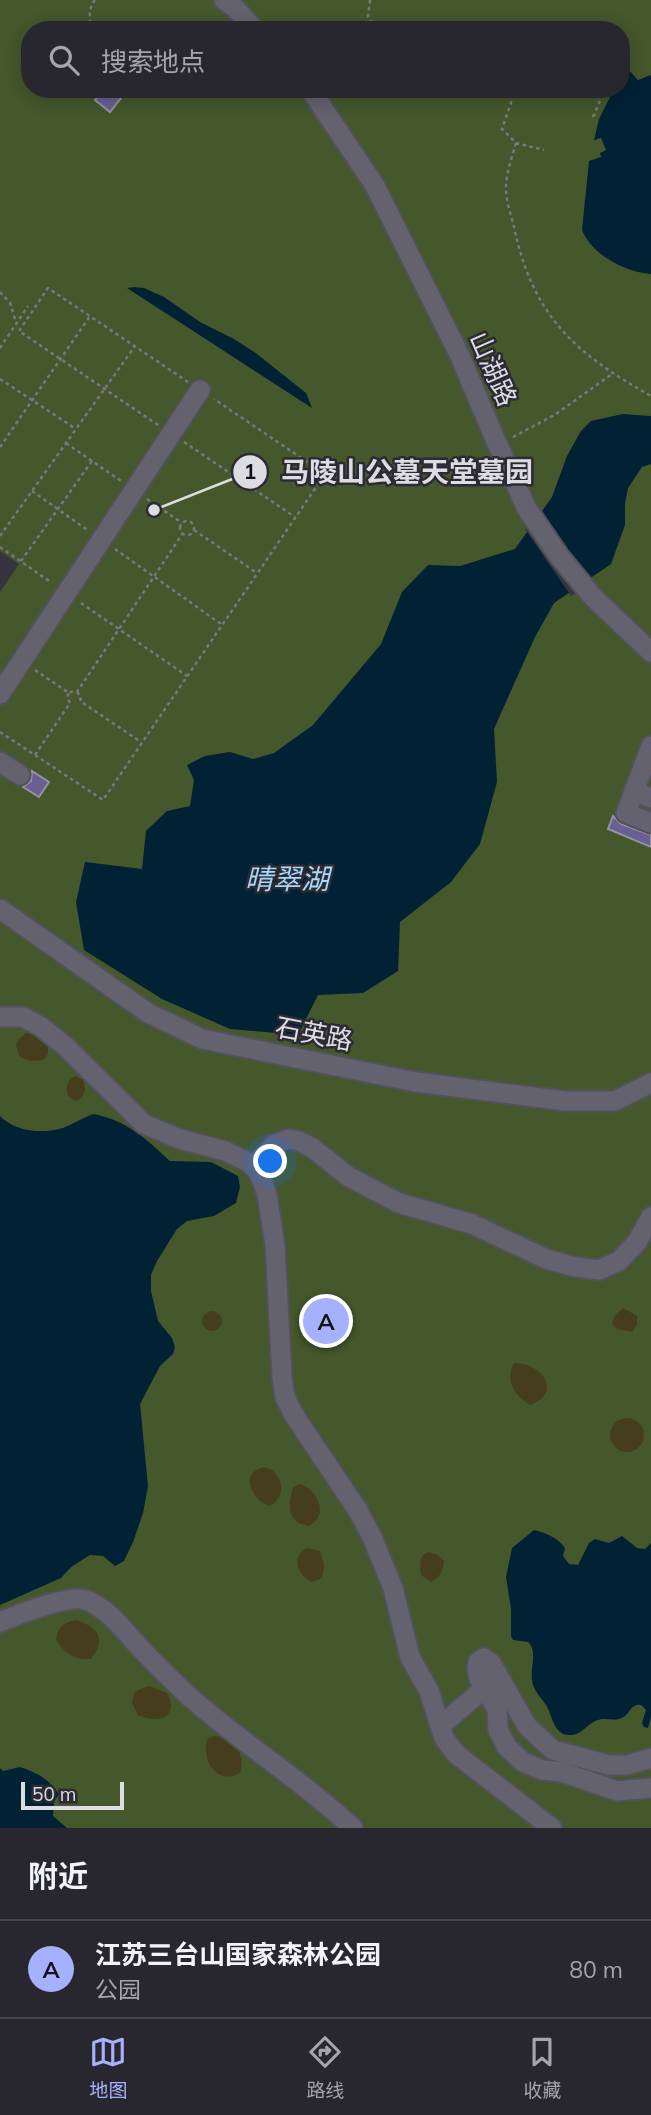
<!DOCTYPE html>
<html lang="zh">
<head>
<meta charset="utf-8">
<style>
  :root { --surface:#28272f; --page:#302f37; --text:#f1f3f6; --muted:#a5a5aa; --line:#44444b; --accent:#a5b1fc }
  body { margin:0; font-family:Mulish,"Noto Sans SC",sans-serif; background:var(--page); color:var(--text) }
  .scale { position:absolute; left:21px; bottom:18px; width:103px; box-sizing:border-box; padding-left:7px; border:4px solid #dddce3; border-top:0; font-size:19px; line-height:24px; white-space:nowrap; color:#dddce3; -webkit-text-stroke:5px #2c2a34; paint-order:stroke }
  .you { position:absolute; left:271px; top:1162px; width:24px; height:24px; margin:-18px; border:5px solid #fff; border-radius:50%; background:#1a73e8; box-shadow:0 0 0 10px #1a73e833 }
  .badge { display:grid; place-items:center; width:46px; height:46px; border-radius:50%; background:var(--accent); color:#111; font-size:23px; font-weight:700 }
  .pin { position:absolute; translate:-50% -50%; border:4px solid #fff; box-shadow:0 2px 7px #0006 }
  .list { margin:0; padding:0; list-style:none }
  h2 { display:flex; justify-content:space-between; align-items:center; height:91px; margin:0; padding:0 28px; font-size:30px }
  h2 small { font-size:23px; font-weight:400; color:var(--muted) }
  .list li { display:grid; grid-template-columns:46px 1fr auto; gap:21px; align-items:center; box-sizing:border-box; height:98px; padding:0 28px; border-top:2px solid var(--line) }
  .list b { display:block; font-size:26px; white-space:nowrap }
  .list p { margin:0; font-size:23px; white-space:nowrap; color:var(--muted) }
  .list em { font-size:23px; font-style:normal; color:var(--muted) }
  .icon { flex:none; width:38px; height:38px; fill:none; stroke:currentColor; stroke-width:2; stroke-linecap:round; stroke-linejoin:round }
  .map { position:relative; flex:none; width:651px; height:1828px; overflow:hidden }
  .search { position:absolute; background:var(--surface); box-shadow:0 4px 18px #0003; left:21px; right:21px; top:21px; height:77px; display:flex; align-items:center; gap:18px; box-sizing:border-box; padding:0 24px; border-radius:28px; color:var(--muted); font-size:26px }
  .sheet { height:189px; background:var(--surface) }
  nav { display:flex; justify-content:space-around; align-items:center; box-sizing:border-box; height:98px; border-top:2px solid var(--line); background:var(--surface); font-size:19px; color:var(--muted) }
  nav a { display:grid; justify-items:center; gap:4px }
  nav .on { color:var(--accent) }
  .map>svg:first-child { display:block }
</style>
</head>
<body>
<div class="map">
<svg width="651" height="1828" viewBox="0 0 651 1828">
  <rect width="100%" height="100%" fill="#36343f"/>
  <!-- green -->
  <path fill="#44582b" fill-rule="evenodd" d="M 0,0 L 651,0 L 651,1828 L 0,1828 L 0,592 L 19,564 L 0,551 ZM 30,30 L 621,30 L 621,89 L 30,89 Z"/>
  <!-- sand -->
  <path fill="#463d1d" d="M 26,1033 L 36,1034 L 48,1043 L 48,1054 L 43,1060 L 30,1061 L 20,1057 L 16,1045 L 20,1038 Z
    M 75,1076 L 83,1080 C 87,1088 85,1099 75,1101 L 68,1096 C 65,1088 67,1080 75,1076 Z
    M 623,1308 L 637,1316 L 637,1325 L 632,1332 L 617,1329 L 612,1324 L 614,1317 Z
    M202 1321a10 10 0 1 1 20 0a10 10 0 1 1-20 0Z
    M 514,1363 C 543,1363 563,1393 530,1405 C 515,1395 504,1382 514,1363 Z
    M610 1435a17 17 0 1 1 34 0a17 17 0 1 1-34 0Z
    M 264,1467 C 284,1471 287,1496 270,1506 C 251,1500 239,1473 264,1467 Z
    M 300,1484 C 319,1490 329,1516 309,1526 C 286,1522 288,1506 293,1487 Z
    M 307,1548 L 320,1551 L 324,1565 L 322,1578 L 312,1582 C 297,1575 291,1558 307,1548 Z
    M 429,1552 L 438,1555 L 444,1561 C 443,1572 440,1577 431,1582 L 421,1575 C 420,1567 419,1562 423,1555 Z
    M 76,1620 C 98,1627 107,1639 91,1659 C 73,1660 66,1654 56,1640 C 58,1627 63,1623 76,1620 Z
    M 149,1686 L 167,1693 C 180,1718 157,1724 138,1715 L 132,1703 L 134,1693 L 140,1689 Z
    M 214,1736 C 234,1736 246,1754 240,1773 C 217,1786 201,1760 207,1739 Z"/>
  <!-- water -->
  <path fill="#012235" d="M 625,66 L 638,80 L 651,75 L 651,274 C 625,272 592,255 582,230 L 589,161 L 601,157 L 600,153 L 606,150 L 601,138 L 594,140 L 599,119 L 614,89 L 621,89 L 621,75 Z
    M 135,287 L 144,288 L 164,297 L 200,322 L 234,339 L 257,354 L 306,393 L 312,408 L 127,288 Z
    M 623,414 L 651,416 L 651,464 L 642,467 L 628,488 L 625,504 L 625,525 L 611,564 L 554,603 L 535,637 L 494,729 L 497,782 L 480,844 L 451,882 L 400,922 L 398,971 L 363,993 L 318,995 L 298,1035 L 230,1029 L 162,999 L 84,950 L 76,902 L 85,862 L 142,869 L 146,831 L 167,811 L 190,806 L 194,780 L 187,765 L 205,756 L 230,752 L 253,759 L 274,753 L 313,725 L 381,644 L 402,592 L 428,565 L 460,566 L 515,549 L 552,497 L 567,456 L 581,431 L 591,421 Z
    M 94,1114 C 128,1121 146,1139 170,1161 L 211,1162 L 238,1176 L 240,1187 L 236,1203 L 214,1216 L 187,1221 L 177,1229 L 157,1261 L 151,1275 L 151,1291 L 158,1321 L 172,1338 L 175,1347 L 173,1354 L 160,1366 L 140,1404 L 148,1486 L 143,1513 L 133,1542 L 124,1561 L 115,1566 L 103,1556 L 90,1555 L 71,1567 L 61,1578 L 0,1605 L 0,1116 C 15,1132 43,1134 63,1128 C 74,1124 83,1117 94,1114 Z
    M 534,1530 C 547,1533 558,1538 565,1548 L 563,1556 L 569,1564 L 578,1565 L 589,1543 L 595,1539 L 609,1543 L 622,1536 L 637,1548 L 645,1549 L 651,1543 L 651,1717 L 648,1728 L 644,1727 L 642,1723 L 646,1710 C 643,1707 642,1704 637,1705 C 631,1706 629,1713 625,1716 C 617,1723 606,1717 598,1720 C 583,1725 582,1739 563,1734 C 552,1727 552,1715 546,1705 C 540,1696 533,1690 532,1680 C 530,1666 538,1652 528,1642 L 513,1640 L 511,1636 L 511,1609 L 506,1577 L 512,1548 Z
    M 20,1767 C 36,1772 49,1779 59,1794 L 54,1802 L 53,1816 L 67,1828 L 0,1828 L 0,1768 L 3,1771 Z"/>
  <!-- pier -->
  <path fill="#36343f" d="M 539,508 L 591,582 L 571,596 L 525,529 Z"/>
  <!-- building -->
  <path fill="#6a5f95" stroke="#95939f" stroke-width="2" d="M 104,89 L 128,89 L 110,112 L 95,100 Z
    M 32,771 L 49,782 L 39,797 L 23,787 L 31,781 Z
    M 613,816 L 621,824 L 651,835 L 651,847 L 608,829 Z"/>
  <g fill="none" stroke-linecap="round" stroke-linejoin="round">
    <defs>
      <path id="minor" d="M 224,0 L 236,9 L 255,30
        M 310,89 L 375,186 L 459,354 L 496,441 L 527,509 L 559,556 L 593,597 L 651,652
        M 0,694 L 200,390
        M 651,746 L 626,813 L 651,823
        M 0,762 L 20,775
        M 634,791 L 651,798
        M 0,909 L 148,1013 L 202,1039 L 416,1082 L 565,1101 L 615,1101 L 651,1083
        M 0,1017 L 23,1017 L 40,1026 L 64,1045 L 144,1124 L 180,1139 L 225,1151 L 248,1162 L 258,1171 L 267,1194 L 275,1245 L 282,1377 L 285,1397 L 294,1415 L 357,1509 L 372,1537 L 393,1588 L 410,1657 L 429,1691 L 444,1738 L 456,1754 L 552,1828
        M 253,1166 L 275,1144 L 288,1139 L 299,1141 L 311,1147 L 349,1177 L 399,1203 L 472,1224 L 546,1259 L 575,1267 L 599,1270 L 619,1261 L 637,1242 L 651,1217
        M 0,1622 C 17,1615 70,1594 86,1600 C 110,1609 128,1636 145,1653 C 160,1669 176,1684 191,1698 C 243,1744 303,1781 353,1828
        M 440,1726 L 485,1688
        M 651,1758 L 627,1765 L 609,1765 L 553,1750 L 527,1726 L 491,1663 L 484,1658 L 478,1662 L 477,1669 L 479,1679 L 497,1709 L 498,1730 L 507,1747 L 523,1762 L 542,1770 L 562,1772 L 617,1791 L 651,1788"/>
    </defs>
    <!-- minor casing -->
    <use href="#minor" stroke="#53525a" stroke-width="23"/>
    <!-- path -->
    <path stroke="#797780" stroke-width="2.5" stroke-dasharray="3.5 3.5" stroke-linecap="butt" d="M 370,0 L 368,16 L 376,30
      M 92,30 C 89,19 88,9 95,0
      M 414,30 C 430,22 455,18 470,30
      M 621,59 L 626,51
      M 510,89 L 514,94 L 502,129 L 516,143 L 544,150
      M 593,117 L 605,89
      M 516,143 C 512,157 507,171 506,185 C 505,198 511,215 514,227 C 533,317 575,353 651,396
      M 0,292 L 10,303 L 16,322
      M 0,348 L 28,306
      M 0,379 L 76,429
      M 158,425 L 19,331 L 48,288 L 188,382
      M 513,437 L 556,414 L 612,374
      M 184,442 L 295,517
      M 66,443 L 121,481
      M 0,447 L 90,316
      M 32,491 L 89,531
      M 147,499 L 182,523
      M180 528a7 7 0 1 1 14 0a7 7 0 1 1-14 0Z
      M 194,530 L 257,573
      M 0,536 L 135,346
      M 0,547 L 52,583
      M 115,549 L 221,624
      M 21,561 L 92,461
      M 81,603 L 187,676
      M 35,670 L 69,693 L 74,691 L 77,692 L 183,533
      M 77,692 L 81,697 L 80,701 L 141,742
      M 0,732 L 103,800 L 325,474 L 214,399
      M 35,755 L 70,703 L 67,697 L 69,693"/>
    <!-- minor -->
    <use href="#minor" stroke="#64626e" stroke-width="19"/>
  </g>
  <g text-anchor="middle" stroke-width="5" stroke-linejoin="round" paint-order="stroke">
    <!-- street labels -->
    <g font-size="26" fill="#dddce3" stroke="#2c2a34">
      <text transform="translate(493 369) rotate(66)" y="9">山湖路</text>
      <text transform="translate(314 1034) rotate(11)" y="9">石英路</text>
    </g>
    <!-- water labels -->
    <g font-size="28" font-style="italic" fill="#a7d9fa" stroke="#2c2a34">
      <text x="287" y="889">晴翠湖</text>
    </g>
  </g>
  <!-- callouts -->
  <path fill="none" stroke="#dddce3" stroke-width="2.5" d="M154 510L250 472"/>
  <g fill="#dddce3" stroke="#2c2a34" stroke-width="2.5">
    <circle cx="154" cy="510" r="7"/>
    <circle cx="250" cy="472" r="18"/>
  </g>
  <g font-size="21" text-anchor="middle" font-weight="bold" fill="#111">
    <text x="250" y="479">1</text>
  </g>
  <g font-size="28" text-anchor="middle" font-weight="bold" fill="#dddce3" stroke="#2c2a34" stroke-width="5" stroke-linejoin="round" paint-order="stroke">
    <text x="407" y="482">马陵山公墓天堂墓园</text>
  </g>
</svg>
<div class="scale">50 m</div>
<div class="you"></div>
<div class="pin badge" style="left:326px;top:1321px">A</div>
<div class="search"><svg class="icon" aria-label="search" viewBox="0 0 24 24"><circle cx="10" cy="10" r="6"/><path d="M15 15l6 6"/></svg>搜索地点</div>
</div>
<section class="sheet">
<h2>附近<small></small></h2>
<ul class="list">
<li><span class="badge">A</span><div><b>江苏三台山国家森林公园</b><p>公园</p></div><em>80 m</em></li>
</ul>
</section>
<nav>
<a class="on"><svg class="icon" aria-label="map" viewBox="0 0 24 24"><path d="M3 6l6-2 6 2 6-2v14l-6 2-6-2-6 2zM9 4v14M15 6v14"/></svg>地图</a>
<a><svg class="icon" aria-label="directions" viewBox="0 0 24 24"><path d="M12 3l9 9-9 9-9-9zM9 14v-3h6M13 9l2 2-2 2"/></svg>路线</a>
<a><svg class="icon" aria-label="saved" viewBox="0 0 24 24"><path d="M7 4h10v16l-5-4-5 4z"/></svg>收藏</a>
</nav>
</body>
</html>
